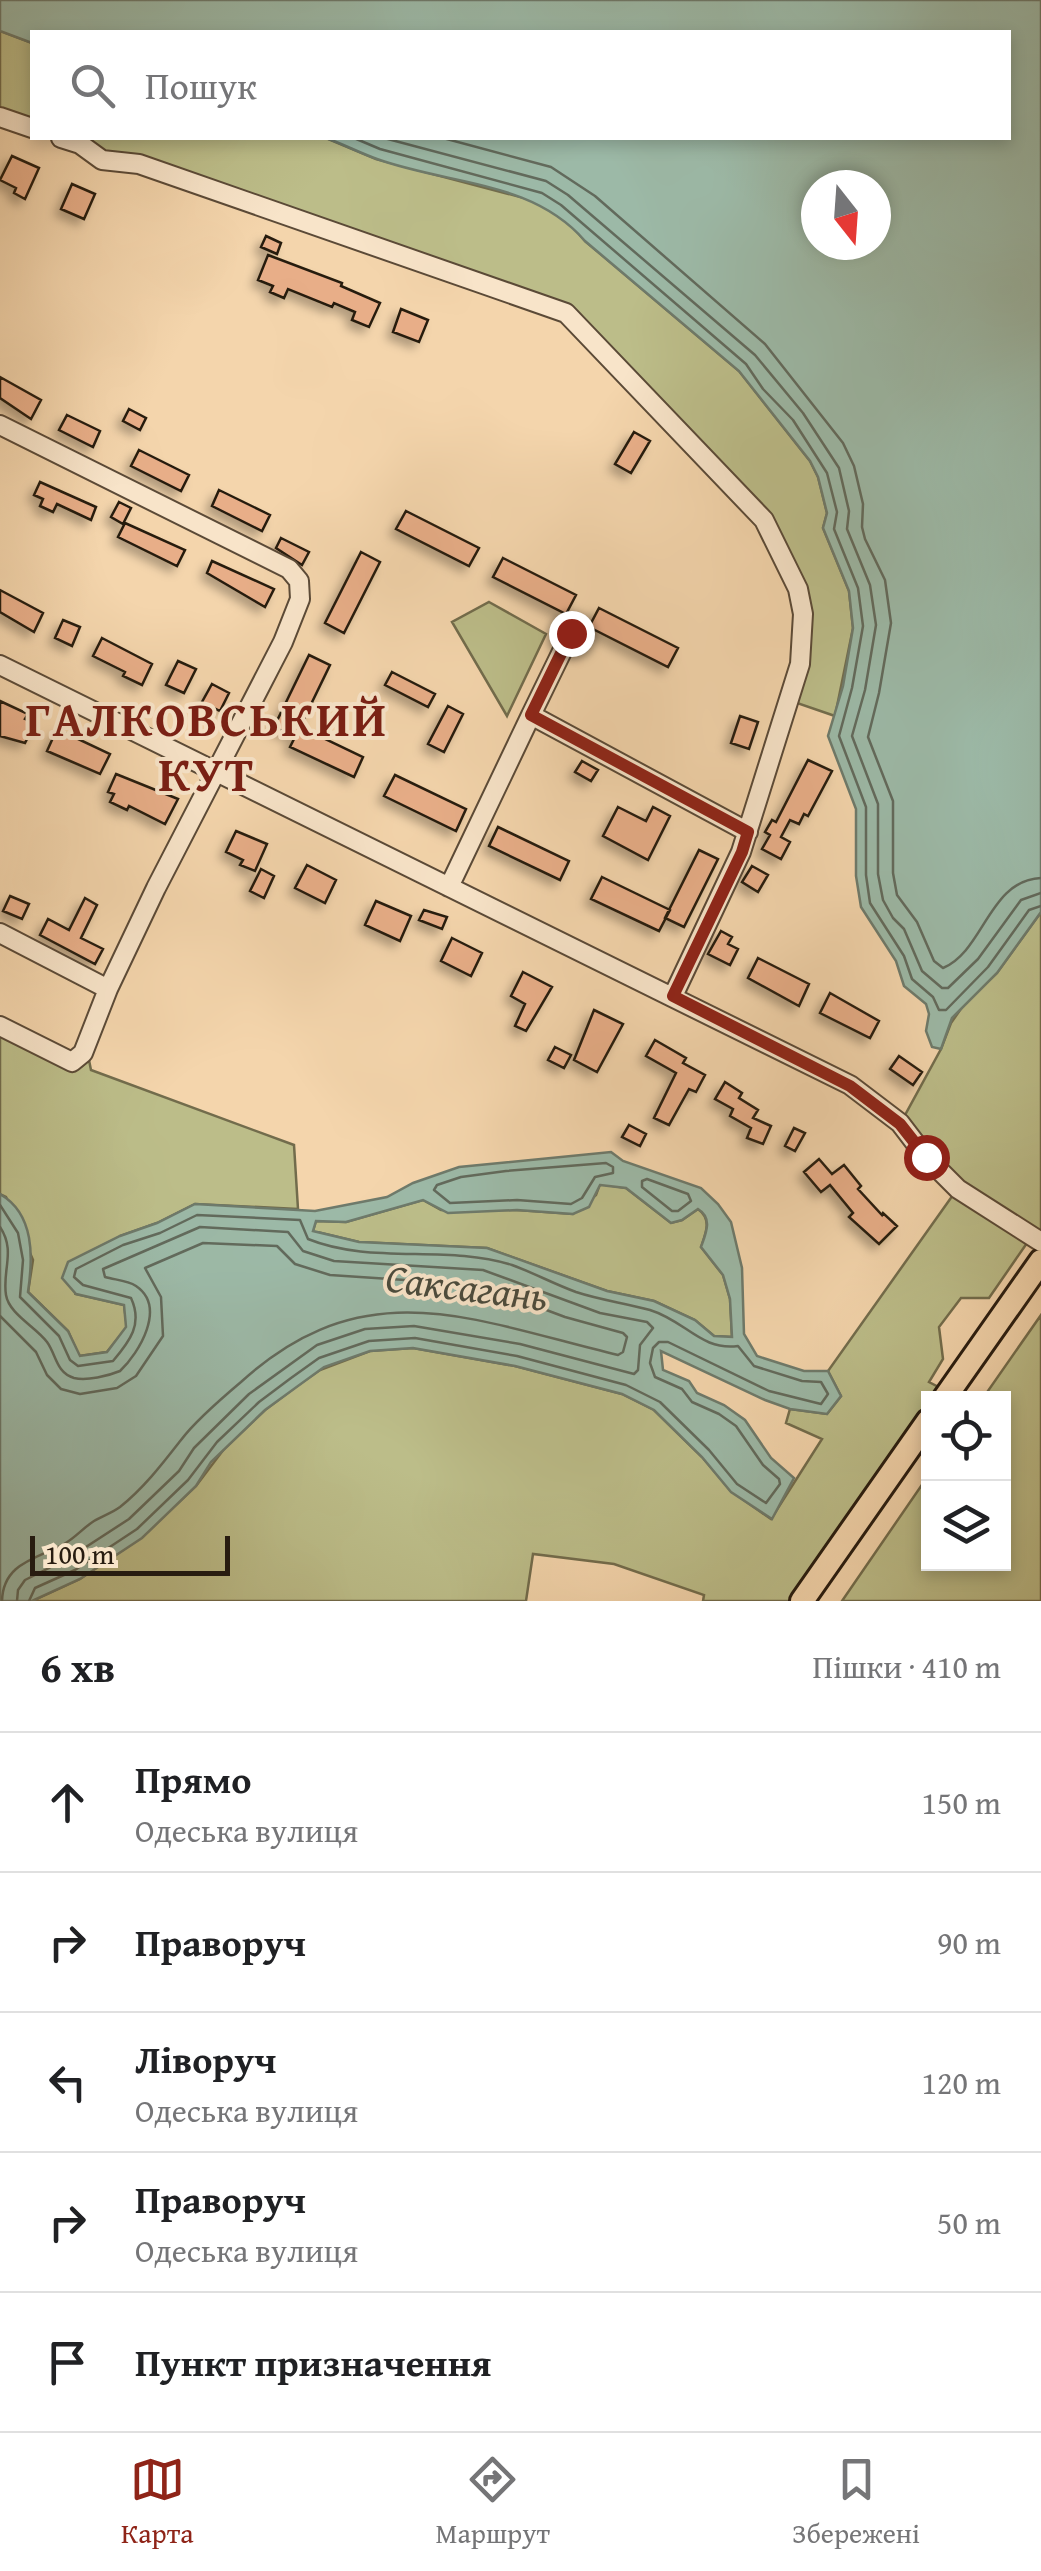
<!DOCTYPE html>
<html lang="uk">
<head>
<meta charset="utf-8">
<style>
  :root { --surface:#fff; --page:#f6f6f6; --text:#202124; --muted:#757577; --line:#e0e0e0; --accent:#8f2418 }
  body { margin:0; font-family:"Gentium Book Plus",serif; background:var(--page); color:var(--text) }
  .controls { position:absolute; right:30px; bottom:30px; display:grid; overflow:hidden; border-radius:0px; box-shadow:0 5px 15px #0003 }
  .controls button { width:90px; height:90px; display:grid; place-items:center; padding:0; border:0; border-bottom:2px solid var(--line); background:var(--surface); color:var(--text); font:50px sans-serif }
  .compass { position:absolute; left:801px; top:170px; width:90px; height:90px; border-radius:50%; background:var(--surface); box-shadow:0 5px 15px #0003; rotate:163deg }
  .scale { position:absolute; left:30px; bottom:25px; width:200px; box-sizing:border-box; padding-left:10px; border:5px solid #281c10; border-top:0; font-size:28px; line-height:35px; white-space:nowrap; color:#281c10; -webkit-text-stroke:8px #f8e4c9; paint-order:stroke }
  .stop { position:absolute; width:30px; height:30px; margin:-22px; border:8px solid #8f2418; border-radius:50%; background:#fff }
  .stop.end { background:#8f2418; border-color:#fff; box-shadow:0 2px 10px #0008 }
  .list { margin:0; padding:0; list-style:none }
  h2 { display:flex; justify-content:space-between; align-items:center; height:130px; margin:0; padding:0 40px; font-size:42px }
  h2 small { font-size:32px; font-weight:400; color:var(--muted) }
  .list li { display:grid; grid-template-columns:65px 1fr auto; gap:30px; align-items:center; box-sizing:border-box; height:140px; padding:0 40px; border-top:2px solid var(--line) }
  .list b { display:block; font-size:38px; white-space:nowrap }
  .list p { margin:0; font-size:32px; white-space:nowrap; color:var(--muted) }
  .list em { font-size:32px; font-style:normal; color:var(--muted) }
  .icon { flex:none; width:55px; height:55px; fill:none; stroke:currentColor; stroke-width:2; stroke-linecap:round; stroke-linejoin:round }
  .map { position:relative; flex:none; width:1041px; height:1601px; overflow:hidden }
  .search { position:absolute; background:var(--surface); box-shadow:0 5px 15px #0003; left:30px; right:30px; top:30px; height:110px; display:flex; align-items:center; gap:25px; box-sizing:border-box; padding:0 35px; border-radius:0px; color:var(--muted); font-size:38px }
  .sheet { height:830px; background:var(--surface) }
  nav { display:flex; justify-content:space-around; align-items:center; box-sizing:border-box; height:140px; border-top:2px solid var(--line); background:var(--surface); font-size:28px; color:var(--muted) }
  nav a { display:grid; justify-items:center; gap:5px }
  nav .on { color:var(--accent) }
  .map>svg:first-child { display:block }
</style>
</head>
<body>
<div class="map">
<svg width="1041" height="1601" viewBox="0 0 1041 1601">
  <defs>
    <filter id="shadow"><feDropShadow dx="-6" dy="6" stdDeviation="5" flood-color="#0004"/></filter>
  </defs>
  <rect width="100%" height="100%" fill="#f4d5ac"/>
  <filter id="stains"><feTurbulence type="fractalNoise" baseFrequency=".002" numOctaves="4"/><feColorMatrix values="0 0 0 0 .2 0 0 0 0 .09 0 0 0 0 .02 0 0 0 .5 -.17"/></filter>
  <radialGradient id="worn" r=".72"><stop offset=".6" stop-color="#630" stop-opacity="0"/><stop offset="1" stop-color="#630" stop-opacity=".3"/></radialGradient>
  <!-- green -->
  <path fill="#bcbd89" stroke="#726c4c" stroke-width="2.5" d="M 0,31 L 32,43 L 32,123 L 0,112 Z
    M 75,138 L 326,138 L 376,159 L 539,202 L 572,226 L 585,241 L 739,371 L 810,461 L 818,477 L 827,513 L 823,528 L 849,591 L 853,628 L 835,716 L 794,702 L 809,614 L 768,517 L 571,309 L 104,155 Z
    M 489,602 L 546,634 L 507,716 L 452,622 Z
    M 1041,912 L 1041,1233 L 963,1185 L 932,1153 L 904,1117 L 941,1049 L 951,1023 L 965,1003 L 997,973 Z
    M 0,1032 L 72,1068 L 82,1066 L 89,1060 L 91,1070 L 294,1145 L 298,1209 L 195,1204 L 157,1223 L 120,1236 L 76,1294 L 124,1305 L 127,1327 L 107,1352 L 79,1356 L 68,1331 L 28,1292 L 33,1260 L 6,1197 L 0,1194 Z
    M 600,1184 L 626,1188 L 671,1223 L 682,1220 L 698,1209 C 712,1219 706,1233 701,1247 L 723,1275 L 730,1299 L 732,1337 L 714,1336 L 695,1320 L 654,1301 L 607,1291 L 487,1248 L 359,1242 L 313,1231 L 316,1221 L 346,1222 L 423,1200 L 441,1210 L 517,1210 L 573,1214 L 596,1195 Z
    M 953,1195 L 1027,1243 L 989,1298 L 961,1298 L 939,1327 L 943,1359 L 929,1382 L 948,1392 L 944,1398 L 928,1399 L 928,1421 L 802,1601 L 703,1601 L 704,1595 L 614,1564 L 533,1554 L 526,1601 L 32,1601 L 80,1579 L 142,1537 L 196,1486 L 224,1449 L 265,1410 L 297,1386 L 320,1370 L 370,1351 L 413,1348 L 515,1366 L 622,1394 L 654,1410 L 702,1457 L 731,1491 L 771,1519 L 822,1439 L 786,1423 L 790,1409 L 827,1414 L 841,1396 L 828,1371 Z
    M 1041,1315 L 1041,1601 L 842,1601 L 928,1476 L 928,1564 L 1004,1564 L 1004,1399 L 983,1398 Z"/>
  <!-- water -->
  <path fill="#9cb9a7" stroke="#6e7a6b" stroke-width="2.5" fill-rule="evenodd" d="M 0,0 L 1041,0 L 1041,912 L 997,973 L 952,1018 L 941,1049 L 932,1047 L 926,1031 L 929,1014 L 926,1004 L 904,986 L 896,961 L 861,907 L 856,876 L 856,809 L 828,736 L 843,686 L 853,628 L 849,591 L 823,528 L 827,513 L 818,477 L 810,461 L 739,371 L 585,241 C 532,180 449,185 377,159 C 360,153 343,144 326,138 L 1008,138 L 1008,32 L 32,32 L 32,43 L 0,31 ZM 816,185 L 876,185 L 876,245 L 816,245 Z
    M 611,1152 L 623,1161 L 701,1188 L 718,1204 L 731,1222 L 742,1268 L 744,1334 L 757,1356 L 804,1371 L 828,1371 L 841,1396 L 827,1414 L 790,1409 L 765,1400 L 661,1351 L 663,1370 L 689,1381 L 697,1393 L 724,1405 L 745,1420 L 771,1458 L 794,1478 L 772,1519 L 731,1492 L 702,1457 L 654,1410 L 622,1394 L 515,1366 L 413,1348 L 370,1351 L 324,1367 L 265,1410 L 211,1462 L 196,1486 L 142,1538 L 80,1579 L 32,1601 L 0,1601 L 0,1194 C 35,1214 33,1258 28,1292 L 68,1331 L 80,1356 L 107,1352 L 126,1327 L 124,1305 L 76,1294 L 62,1278 L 68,1262 L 120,1236 L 157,1223 L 195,1204 L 315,1211 L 387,1197 L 413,1183 L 459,1167 ZM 600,1185 L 626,1188 L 671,1223 L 682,1220 L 698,1209 C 713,1218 706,1233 701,1247 L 723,1275 L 730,1299 L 732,1337 L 714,1336 L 695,1320 L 654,1301 L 607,1291 L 487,1248 L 359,1242 L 313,1231 L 316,1221 L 346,1222 L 423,1200 L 448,1213 L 517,1210 L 573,1214 L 589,1207 Z"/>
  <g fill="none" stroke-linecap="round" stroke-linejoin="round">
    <!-- shore -->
    <path stroke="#626a5c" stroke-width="2.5" d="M 354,138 L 380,149 L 542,193 L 561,205 L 746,364 L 763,389 L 793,420 L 827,473 L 837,512 L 834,529 L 858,588 L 863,626 L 852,688 L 839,736 L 866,807 L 866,875 L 870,903 L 904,956 L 912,979 L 933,997 L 939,1010 L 946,1010 L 988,967 L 1029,910 L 1041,906
      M 384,138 L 546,181 L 568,195 L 755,355 L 803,413 L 839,468 L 849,511 L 847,529 L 870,585 L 876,625 L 865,690 L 852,736 L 878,804 L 878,874 L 883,900 L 893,918 L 904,929 L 922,971 L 942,988 L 948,988 L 978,959 L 1021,900 L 1041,893
      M 443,138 L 551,167 L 595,196 L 765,344 L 843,443 L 854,466 L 863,504 L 862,527 L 865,539 L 885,580 L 891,623 L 879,693 L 868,737 L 893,801 L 893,873 L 897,895 L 917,922 L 934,961 L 943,968 C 984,951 989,880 1041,878
      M 606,1163 L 613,1167 L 613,1173 L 595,1177 L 582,1198 L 571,1204 L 517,1200 L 450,1203 L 434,1190 L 437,1185 L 461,1177 L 506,1171 Z
      M 647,1179 L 688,1194 L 691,1201 L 678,1211 L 672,1211 L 642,1187 L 642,1181 Z
      M 0,1205 L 18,1233 L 23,1260 L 20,1297 L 59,1336 L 70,1360 L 78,1366 L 113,1361 C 130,1341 143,1324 131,1298 L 83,1285 L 74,1277 L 76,1269 L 123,1245 L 160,1233 L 197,1215 L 300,1220 L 308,1239 C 372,1265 446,1244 512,1265 C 534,1273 554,1284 576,1292 C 600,1300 625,1303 650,1310 C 686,1321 701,1351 738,1346 L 754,1366 L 802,1381 L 821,1382 L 828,1394 L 821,1404 L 769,1391 L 668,1342 L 659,1342 L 653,1348 L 650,1363 L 655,1377 L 682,1389 L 692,1402 L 719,1414 L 736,1426 L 763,1465 L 779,1479 L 780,1484 L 766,1503 L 737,1484 L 709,1450 L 660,1402 L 626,1385 L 517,1356 L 415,1338 L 369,1341 L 319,1358 L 291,1378 L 259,1402 L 217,1442 L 188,1480 L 137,1529 L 75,1570 L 35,1588 L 29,1601
      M 0,1227 C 16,1251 2,1270 6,1295 C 9,1314 36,1327 47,1342 C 56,1354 56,1373 74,1378 C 87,1381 108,1376 120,1371 C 139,1353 167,1307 136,1286 C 127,1280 115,1280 105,1277 L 103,1269 L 200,1227 L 288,1232 L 303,1251 L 334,1261 L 483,1270 L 600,1313 L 647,1322 L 653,1328 L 640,1345 L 638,1370 L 634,1374 L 520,1344 L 414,1326 L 365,1329 L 317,1345 L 249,1394 L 194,1448 L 179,1471 L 129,1519 L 69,1558 L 25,1580 L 18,1590 L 17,1601
      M 0,1316 L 36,1352 L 47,1375 L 61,1389 L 80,1394 L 117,1388 L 136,1376 L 163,1336 L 161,1297 L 145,1268 L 203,1243 L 277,1246 L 295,1264 L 330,1275 L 480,1285 L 565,1317 L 623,1333 L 627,1337 L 623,1352 L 618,1355 C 475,1321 366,1268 241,1382 C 222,1398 196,1420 181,1440 C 163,1463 144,1488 120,1507 C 112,1513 102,1516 94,1521 C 83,1528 75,1538 64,1544 C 36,1559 3,1563 2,1601"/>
  </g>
  <!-- building -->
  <path fill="#e8ae88" stroke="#281c10" stroke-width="2.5" filter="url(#shadow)" d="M 12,156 L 39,168 L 25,199 L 14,193 L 16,188 L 0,180 Z
    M 72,184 L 95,194 L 84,219 L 61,209 Z
    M 266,236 L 281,243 L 277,254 L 261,247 Z
    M 268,255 L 342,283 L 341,286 L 380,303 L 369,327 L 352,320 L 355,312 L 334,303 L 332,307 L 288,289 L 284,298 L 270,292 L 273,286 L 258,280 Z
    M 401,309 L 428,320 L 419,342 L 393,332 Z
    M 0,377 L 41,400 L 31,419 L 0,398 Z
    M 129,409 L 146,418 L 140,430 L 123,421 Z
    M 67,415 L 100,431 L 93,447 L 59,430 Z
    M 634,432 L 650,441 L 631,473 L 615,464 Z
    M 139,450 L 189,475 L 181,491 L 131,466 Z
    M 40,482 L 96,507 L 91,520 L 57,504 L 53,512 L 40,506 L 43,499 L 34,495 Z
    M 219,490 L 270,515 L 262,531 L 212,506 Z
    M 119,502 L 131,508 L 123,524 L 111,517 Z
    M 406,511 L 479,548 L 469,566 L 396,529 Z
    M 125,523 L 185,550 L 177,566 L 118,537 Z
    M 281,538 L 309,552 L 302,565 L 276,548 Z
    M 361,552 L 380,562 L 344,633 L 325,623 Z
    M 503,558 L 576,595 L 566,614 L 493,577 Z
    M 212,561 L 274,589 L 265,607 L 207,573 Z
    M 0,590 L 43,613 L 34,632 L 0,612 Z
    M 599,608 L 678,648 L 668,667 L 589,627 Z
    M 63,620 L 80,627 L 72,646 L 55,638 Z
    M 102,638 L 152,664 L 142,685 L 123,676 L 125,672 L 93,656 Z
    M 309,655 L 330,665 L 300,727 L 363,757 L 354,777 L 290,747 L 295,737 L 274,727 Z
    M 178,661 L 196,669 L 184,693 L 166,685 Z
    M 392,672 L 435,694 L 428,707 L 385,685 Z
    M 212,684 L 229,693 L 220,711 L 202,702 Z
    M 0,701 L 28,714 L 25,719 L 35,723 L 25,743 L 0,736 Z
    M 448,706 L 463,714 L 444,752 L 428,744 Z
    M 740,716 L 758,722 L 749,749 L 731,743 Z
    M 57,729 L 110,754 L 100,774 L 47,751 Z
    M 808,760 L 832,771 L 808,816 L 804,814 L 799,824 L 790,820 L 781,837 L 790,842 L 781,859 L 762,849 L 770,835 L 765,832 L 772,820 L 776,822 Z
    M 582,761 L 598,770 L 591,781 L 575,772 Z
    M 116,774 L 178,799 L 165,824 L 129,806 L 127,810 L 110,802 L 114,794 L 108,792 Z
    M 395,775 L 466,809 L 456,831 L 384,796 Z
    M 618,807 L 646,821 L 653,807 L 670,816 L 648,860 L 603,836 Z
    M 498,827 L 569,861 L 560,880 L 489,846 Z
    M 236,831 L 267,844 L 255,871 L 240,865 L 243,860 L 226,852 Z
    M 699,850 L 718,859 L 684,927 L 665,918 Z
    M 307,865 L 336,880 L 325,903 L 295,888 Z
    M 752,866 L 768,875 L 758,892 L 742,882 Z
    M 261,869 L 274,876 L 264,898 L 250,891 Z
    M 602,877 L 670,910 L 659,931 L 591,899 Z
    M 10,896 L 29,904 L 22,919 L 3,911 Z
    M 85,898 L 97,905 L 81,938 L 103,949 L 95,964 L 40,935 L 48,919 L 69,930 Z
    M 376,901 L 411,916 L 400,941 L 365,925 Z
    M 424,910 L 447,917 L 442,929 L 419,920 Z
    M 721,931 L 732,937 L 728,944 L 738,949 L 730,965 L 708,954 Z
    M 452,938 L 482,953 L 471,976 L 441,961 Z
    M 758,958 L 809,984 L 799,1006 L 748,978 Z
    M 523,972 L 552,987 L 526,1031 L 515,1026 L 525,1004 L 511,996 Z
    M 830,993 L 879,1021 L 870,1038 L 820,1013 Z
    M 594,1010 L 623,1024 L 597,1072 L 574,1060 Z
    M 655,1040 L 686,1058 L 683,1063 L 705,1075 L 696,1092 L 689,1089 L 669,1125 L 654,1118 L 676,1073 L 646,1056 Z
    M 555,1047 L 571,1055 L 564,1068 L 548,1060 Z
    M 899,1056 L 922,1072 L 913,1085 L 890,1069 Z
    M 725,1082 L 742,1093 L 739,1098 L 758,1110 L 753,1118 L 771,1126 L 763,1144 L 747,1138 L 751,1128 L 730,1116 L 733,1109 L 715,1099 Z
    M 629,1125 L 646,1134 L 640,1146 L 622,1137 Z
    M 794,1128 L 805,1133 L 795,1151 L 785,1146 Z
    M 819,1159 L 832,1174 L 844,1165 L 861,1186 L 858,1189 L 882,1215 L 883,1213 L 897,1226 L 879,1244 L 849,1217 L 853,1213 L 830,1185 L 821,1192 L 804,1172 Z"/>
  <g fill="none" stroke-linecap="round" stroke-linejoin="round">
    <defs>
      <path id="minor" d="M 0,117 L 32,128
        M 61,138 L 80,144 L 102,160 L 139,164 L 566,313 L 764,520 L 798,589 L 803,614 L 800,664 L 741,852 L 673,996
        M 0,425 L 289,569 L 299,581 L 300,599 L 283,642 L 156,888 L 108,989 L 83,1053 L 72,1062 L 0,1026
        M 571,633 L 531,715 L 748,832
        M 0,665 L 850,1085 L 900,1123 L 926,1157 L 958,1189 L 1041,1242
        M 449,887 L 531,715
        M 0,933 L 108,989"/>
      <path id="major" d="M 944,1399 L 1041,1261
        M 802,1601 L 928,1421"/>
    </defs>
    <!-- minor casing -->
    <use href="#minor" stroke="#5b4a37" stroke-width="22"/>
    <!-- major casing -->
    <use href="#major" stroke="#281c10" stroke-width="28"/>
    <!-- minor -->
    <use href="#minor" stroke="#f8e4c9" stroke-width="18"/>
    <!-- major -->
    <use href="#major" stroke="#f4d5ac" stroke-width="22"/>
  </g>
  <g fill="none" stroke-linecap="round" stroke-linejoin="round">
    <!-- route -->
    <path stroke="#8f2418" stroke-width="12" d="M 571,633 L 531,715 L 748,832 L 742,852 L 673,996 L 850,1086 L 900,1124 L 926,1157"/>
  </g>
  <g text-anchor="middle" stroke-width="8" stroke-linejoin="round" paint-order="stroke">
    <!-- water labels -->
    <g font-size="40" font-style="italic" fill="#4b4b3d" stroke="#f8e4c9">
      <text transform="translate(467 1287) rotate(7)" y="14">Саксагань</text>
    </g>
    <!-- district labels -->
    <g font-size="48" font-weight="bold" letter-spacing="2.5" fill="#7a1f14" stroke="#f8e4c9">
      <text x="207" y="736">ГАЛКОВСЬКИЙ<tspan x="207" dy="55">КУТ</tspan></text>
    </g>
  </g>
  <rect width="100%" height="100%" filter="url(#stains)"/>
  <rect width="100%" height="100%" fill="url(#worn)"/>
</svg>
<div class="controls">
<button><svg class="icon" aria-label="locate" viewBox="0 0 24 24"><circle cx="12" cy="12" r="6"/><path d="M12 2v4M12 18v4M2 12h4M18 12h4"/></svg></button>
<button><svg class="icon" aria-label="layers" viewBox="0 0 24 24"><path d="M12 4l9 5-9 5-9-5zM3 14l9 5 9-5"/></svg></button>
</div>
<svg class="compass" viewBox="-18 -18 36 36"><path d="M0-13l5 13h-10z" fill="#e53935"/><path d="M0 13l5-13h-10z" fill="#757577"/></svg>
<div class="scale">100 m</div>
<div class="stop" style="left:926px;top:1157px"></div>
<div class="stop end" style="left:571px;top:633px"></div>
<div class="search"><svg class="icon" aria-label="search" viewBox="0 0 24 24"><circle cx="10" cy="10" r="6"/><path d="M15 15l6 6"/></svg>Пошук</div>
</div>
<section class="sheet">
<h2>6 хв<small>Пішки · 410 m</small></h2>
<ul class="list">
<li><svg class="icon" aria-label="ahead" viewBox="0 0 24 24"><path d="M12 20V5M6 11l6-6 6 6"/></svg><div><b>Прямо</b><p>Одеська вулиця</p></div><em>150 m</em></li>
<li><svg class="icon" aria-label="right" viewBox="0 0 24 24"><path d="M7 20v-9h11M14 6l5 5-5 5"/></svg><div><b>Праворуч</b></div><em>90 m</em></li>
<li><svg class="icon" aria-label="left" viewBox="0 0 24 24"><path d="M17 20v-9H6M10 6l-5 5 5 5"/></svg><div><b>Ліворуч</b><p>Одеська вулиця</p></div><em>120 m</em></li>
<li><svg class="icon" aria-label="right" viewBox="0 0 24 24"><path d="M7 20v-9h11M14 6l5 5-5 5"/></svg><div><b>Праворуч</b><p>Одеська вулиця</p></div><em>50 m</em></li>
<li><svg class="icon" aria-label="arrive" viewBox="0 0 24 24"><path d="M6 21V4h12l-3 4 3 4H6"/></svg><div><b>Пункт призначення</b></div></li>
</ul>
</section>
<nav>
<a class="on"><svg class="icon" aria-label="map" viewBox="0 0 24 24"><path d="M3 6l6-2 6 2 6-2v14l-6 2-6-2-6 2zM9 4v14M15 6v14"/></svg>Карта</a>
<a><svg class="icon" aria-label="directions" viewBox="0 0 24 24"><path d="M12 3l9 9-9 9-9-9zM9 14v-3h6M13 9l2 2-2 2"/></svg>Маршрут</a>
<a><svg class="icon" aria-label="saved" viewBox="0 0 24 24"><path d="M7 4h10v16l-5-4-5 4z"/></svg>Збережені</a>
</nav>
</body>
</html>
